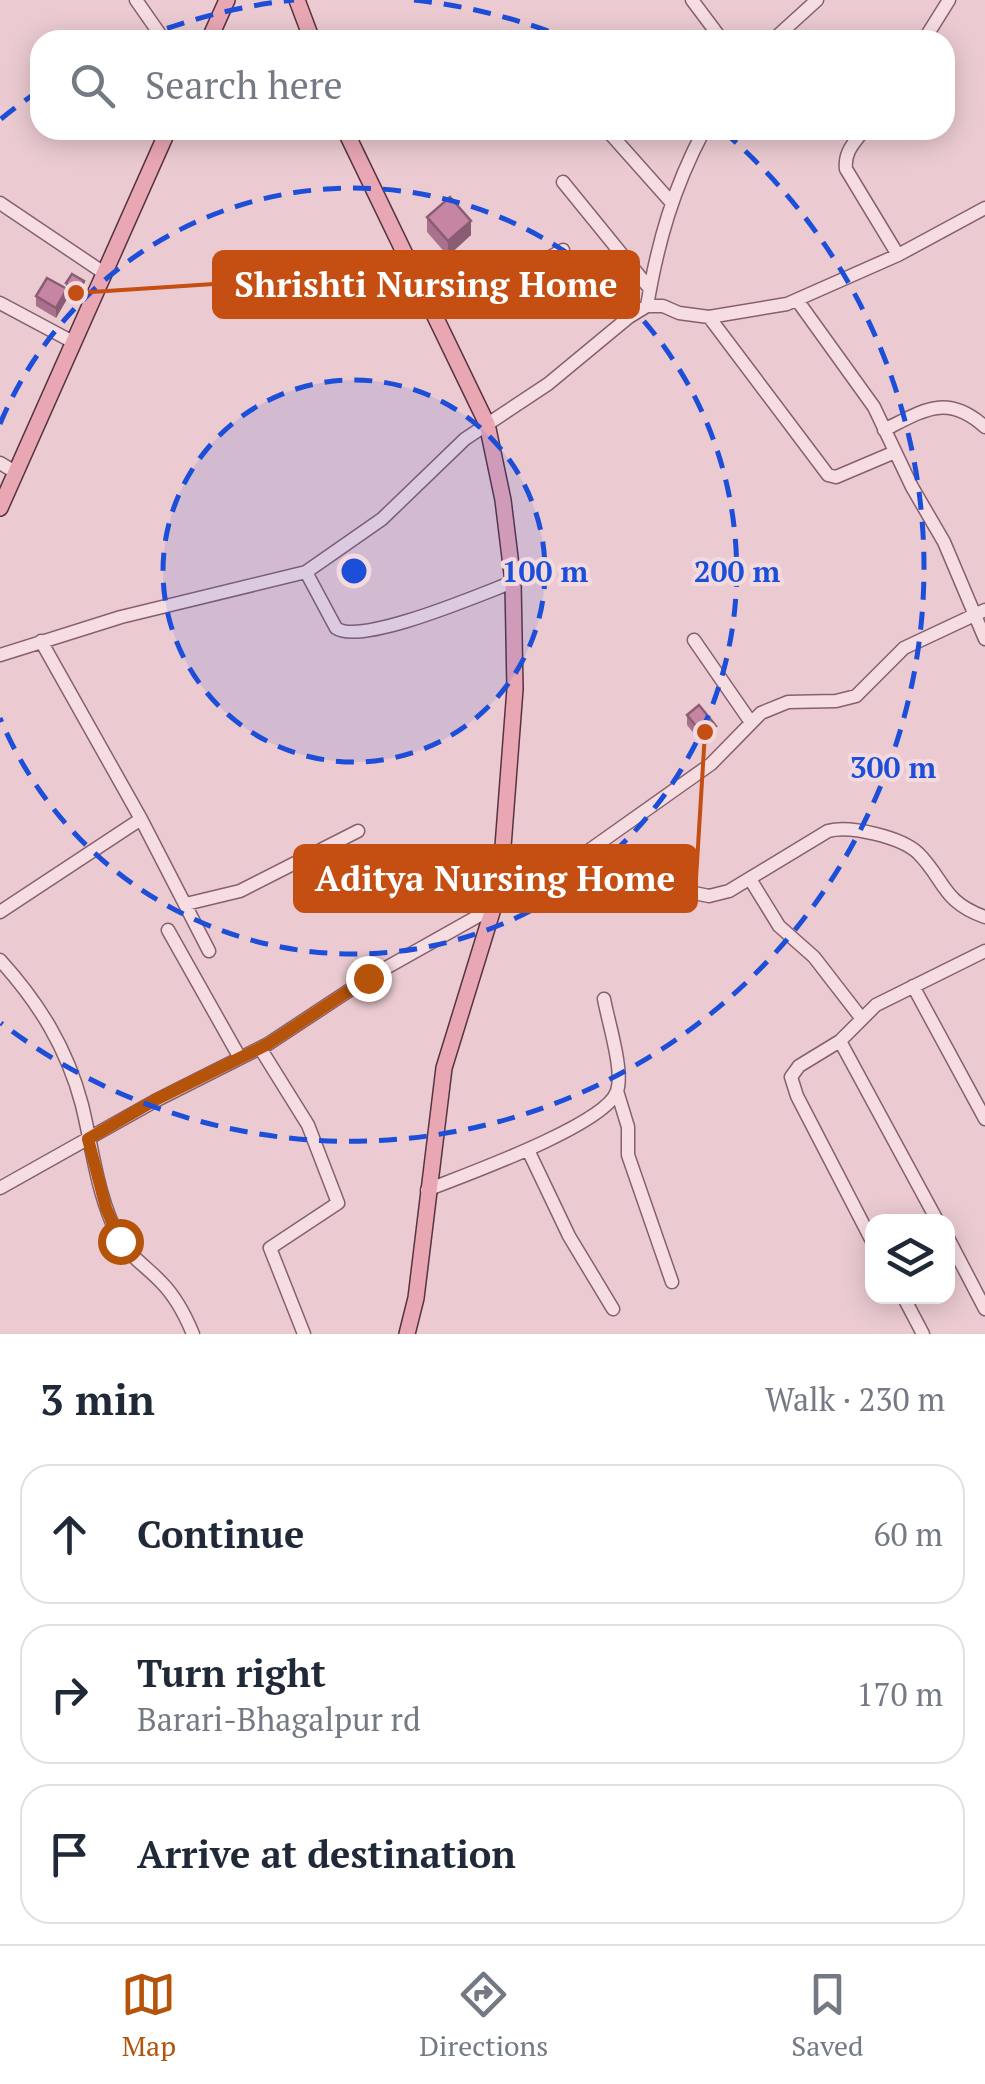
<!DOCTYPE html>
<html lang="en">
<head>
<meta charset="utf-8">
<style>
  :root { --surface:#fff; --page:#f2f2f3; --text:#1f2937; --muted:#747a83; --line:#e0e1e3; --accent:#b45309 }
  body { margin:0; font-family:"PT Serif",serif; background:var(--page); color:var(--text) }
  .controls { position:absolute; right:30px; bottom:30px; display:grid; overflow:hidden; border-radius:20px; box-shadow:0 5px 25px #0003 }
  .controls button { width:90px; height:90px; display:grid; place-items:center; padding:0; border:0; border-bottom:2px solid var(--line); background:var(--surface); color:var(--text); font:50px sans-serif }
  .stop { position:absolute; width:30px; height:30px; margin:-22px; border:8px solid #b45309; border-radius:50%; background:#fff }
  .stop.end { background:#b45309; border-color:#fff; box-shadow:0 2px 10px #0008 }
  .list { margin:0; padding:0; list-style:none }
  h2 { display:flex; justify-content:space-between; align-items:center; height:130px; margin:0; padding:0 40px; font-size:42px }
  h2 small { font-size:32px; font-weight:400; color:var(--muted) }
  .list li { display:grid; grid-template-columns:65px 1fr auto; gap:30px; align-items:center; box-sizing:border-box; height:140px; margin:0 20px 20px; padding:0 20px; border:2px solid var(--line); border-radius:30px }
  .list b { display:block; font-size:38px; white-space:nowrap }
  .list p { margin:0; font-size:32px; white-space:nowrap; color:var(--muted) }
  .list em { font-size:32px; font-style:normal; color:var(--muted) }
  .icon { flex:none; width:55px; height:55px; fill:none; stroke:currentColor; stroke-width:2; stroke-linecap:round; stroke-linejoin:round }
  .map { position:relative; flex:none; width:985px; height:1334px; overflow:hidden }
  .search { position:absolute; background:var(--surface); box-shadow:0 5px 25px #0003; left:30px; right:30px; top:30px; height:110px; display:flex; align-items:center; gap:25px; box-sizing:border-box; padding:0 35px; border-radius:30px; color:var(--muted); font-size:38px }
  .sheet { height:610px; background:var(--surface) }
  nav { display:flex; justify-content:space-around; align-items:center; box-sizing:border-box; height:140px; border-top:2px solid var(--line); background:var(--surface); font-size:28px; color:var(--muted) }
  nav a { display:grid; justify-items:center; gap:5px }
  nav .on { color:var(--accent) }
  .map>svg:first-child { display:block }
</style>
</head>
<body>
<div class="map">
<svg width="985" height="1334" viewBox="0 0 985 1334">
  <rect width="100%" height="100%" fill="#ebcbd1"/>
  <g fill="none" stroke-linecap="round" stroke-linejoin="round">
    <defs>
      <path id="minor" d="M 136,0 L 164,40
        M 692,0 L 722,40
        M 773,40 L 817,0
        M 924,40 L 949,0
        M 607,130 L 671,202
        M 864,130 C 854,143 844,152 846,169 L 898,255
        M 563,182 L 650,289
        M 0,203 L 104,273
        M 797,300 L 874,407 L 912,487 L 944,542 L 985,639
        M 0,303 L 73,342
        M 647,306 C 658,241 673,189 704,130
        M 432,313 L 502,283 L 563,250
        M 709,317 L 828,475 L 836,477 L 895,452
        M 884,430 C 924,410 947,393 985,427
        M 0,463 L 15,472
        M 306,572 L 336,628 C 361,646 481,594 513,582
        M 694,640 L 750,721
        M 41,641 L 141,819 L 209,951
        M 0,655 L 121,617 L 306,572 L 382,519 L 465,439 L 548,384 L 629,317 L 647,306 L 663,306 L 679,313 L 709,317 L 787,304 L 898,255 L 985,208
        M 569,866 L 627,855 L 661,882 L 679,890 L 709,896 L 729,891 L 828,831 C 850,825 901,837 918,853 C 945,880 942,902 985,917
        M 750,879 L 779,926 L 814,957 L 862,1019
        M 186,904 L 240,891 L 358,831
        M 0,912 L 141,819
        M 168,930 L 240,1058
        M 0,960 C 39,1003 67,1048 82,1105 C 93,1150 97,1196 119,1238 C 129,1256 147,1267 161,1282 C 174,1295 186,1317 193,1334
        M 913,986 L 985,1119
        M 840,1041 L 938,1222
        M 260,1048 L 308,1125 L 338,1203 L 270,1248 L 304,1334
        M 617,1091 L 628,1127 L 628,1155 L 672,1282
        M 528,1150 L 569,1236 L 613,1309
        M 0,1188 L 155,1101 L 268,1044 L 368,978 L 567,866 L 711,764 L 761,713 L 788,702 L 836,701 L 856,696 L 904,648 L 985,610
        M 427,1190 C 462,1176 606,1125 617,1091 C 624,1071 608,1021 604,999
        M 948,1238 L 985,1309
        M 872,1241 L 797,1096 L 791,1077 L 799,1066 L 840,1041 L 876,1005 L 985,951
        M 903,1296 L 923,1334"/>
      <path id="major" d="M 297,0 L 312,40
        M 209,40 L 227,0
        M 345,130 L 487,424 L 503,500 L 513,582 L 515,689 L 500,886 L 444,1068 L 416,1298 L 407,1334
        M 0,508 L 168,130"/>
    </defs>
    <!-- minor casing -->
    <use href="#minor" stroke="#86606e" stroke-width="15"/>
    <!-- major casing -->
    <use href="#major" stroke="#553442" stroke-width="18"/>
    <!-- minor -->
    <use href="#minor" stroke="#f6dde2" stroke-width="12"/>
    <!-- major -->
    <use href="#major" stroke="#e9a7b4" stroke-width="15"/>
  </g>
  <!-- wall -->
  <path fill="#a9728c" d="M 427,217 L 471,235 L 448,256 L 427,232 Z
    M 66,283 L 84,291 L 80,301 L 67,293 L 67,299 L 56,318 L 36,306 L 36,296 L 66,288 Z
    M 687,715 L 716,736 L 704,746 L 687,725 Z"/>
  <!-- shaded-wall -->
  <path fill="#8a5d72" d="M 471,221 L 471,235 L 448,256 L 448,241 Z
    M 84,281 L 84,291 L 80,301 L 80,291 Z
    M 67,289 L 67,299 L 56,318 L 56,308 Z
    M 716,726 L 716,736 L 704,746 L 704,736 Z"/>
  <!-- building -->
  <path fill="#c585a3" stroke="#8a5d72" stroke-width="2.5" d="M 450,197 L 471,221 L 448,241 L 427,217 Z
    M 72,274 L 84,281 L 80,291 L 66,283 Z
    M 47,278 L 67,289 L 56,308 L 36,296 Z
    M 699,705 L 716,726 L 704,736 L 687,715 Z"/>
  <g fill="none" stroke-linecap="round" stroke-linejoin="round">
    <!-- route -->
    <path stroke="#b45309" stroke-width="12" d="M 120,1241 L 106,1208 L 88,1139 L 155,1100 L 268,1044 L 368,978"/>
  </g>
  <!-- distance rings -->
  <circle cx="354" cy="571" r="191" fill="#1d4ed8" fill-opacity=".12"/>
  <g fill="none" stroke="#1d4ed8" stroke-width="5" stroke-dasharray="18 12">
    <circle cx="354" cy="571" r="191"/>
    <path d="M0 424A383 383 0 1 1 0 718"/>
    <path d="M1 119A574 574 0 0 1 37 92M139 39A574 574 0 0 1 294 0M414 0A574 574 0 0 1 569 39M723 131A574 574 0 0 1 1 1023"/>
  </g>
  <circle cx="354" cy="571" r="15" fill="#1d4ed8" stroke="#f3dade" stroke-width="5"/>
  <g font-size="30" text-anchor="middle" font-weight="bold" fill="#1d4ed8" stroke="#f3dade" stroke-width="8" stroke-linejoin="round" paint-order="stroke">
    <text x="545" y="582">100 m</text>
    <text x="737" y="582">200 m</text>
    <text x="893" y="778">300 m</text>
  </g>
  <!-- callouts -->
  <path fill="none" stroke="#c54e12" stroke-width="4" d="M76 293L214 284M705 732L696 879"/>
  <g fill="#c54e12" stroke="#f3dade" stroke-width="4">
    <circle cx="76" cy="293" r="10"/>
    <circle cx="705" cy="732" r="10"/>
  </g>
  <g fill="#c54e12" stroke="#c54e12" stroke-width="4">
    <rect x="214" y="252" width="424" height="65" rx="10"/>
    <rect x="295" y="846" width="401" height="65" rx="10"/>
  </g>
  <g font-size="35" text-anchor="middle" font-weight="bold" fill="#fff">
    <text x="426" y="297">Shrishti Nursing Home</text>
    <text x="495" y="891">Aditya Nursing Home</text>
  </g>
</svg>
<div class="controls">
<button><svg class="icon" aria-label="layers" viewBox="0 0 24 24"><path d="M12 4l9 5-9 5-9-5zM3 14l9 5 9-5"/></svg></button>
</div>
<div class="stop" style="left:120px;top:1241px"></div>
<div class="stop end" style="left:368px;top:978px"></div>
<div class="search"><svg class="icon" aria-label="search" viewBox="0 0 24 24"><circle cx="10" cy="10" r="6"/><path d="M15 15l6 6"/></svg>Search here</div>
</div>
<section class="sheet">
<h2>3 min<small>Walk · 230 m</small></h2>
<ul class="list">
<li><svg class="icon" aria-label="ahead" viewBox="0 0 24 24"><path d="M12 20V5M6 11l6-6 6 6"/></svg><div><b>Continue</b></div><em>60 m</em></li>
<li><svg class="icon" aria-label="right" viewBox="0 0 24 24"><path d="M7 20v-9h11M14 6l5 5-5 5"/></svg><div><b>Turn right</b><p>Barari-Bhagalpur rd</p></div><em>170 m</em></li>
<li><svg class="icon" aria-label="arrive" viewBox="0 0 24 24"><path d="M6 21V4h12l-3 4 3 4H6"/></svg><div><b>Arrive at destination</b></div></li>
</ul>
</section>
<nav>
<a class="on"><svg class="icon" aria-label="map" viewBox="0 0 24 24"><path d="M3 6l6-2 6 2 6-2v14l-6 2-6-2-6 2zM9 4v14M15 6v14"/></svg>Map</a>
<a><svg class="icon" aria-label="directions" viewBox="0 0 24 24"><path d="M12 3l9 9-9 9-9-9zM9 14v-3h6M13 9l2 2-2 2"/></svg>Directions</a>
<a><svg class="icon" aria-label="saved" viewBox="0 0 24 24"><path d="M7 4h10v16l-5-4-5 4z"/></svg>Saved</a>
</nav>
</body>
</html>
